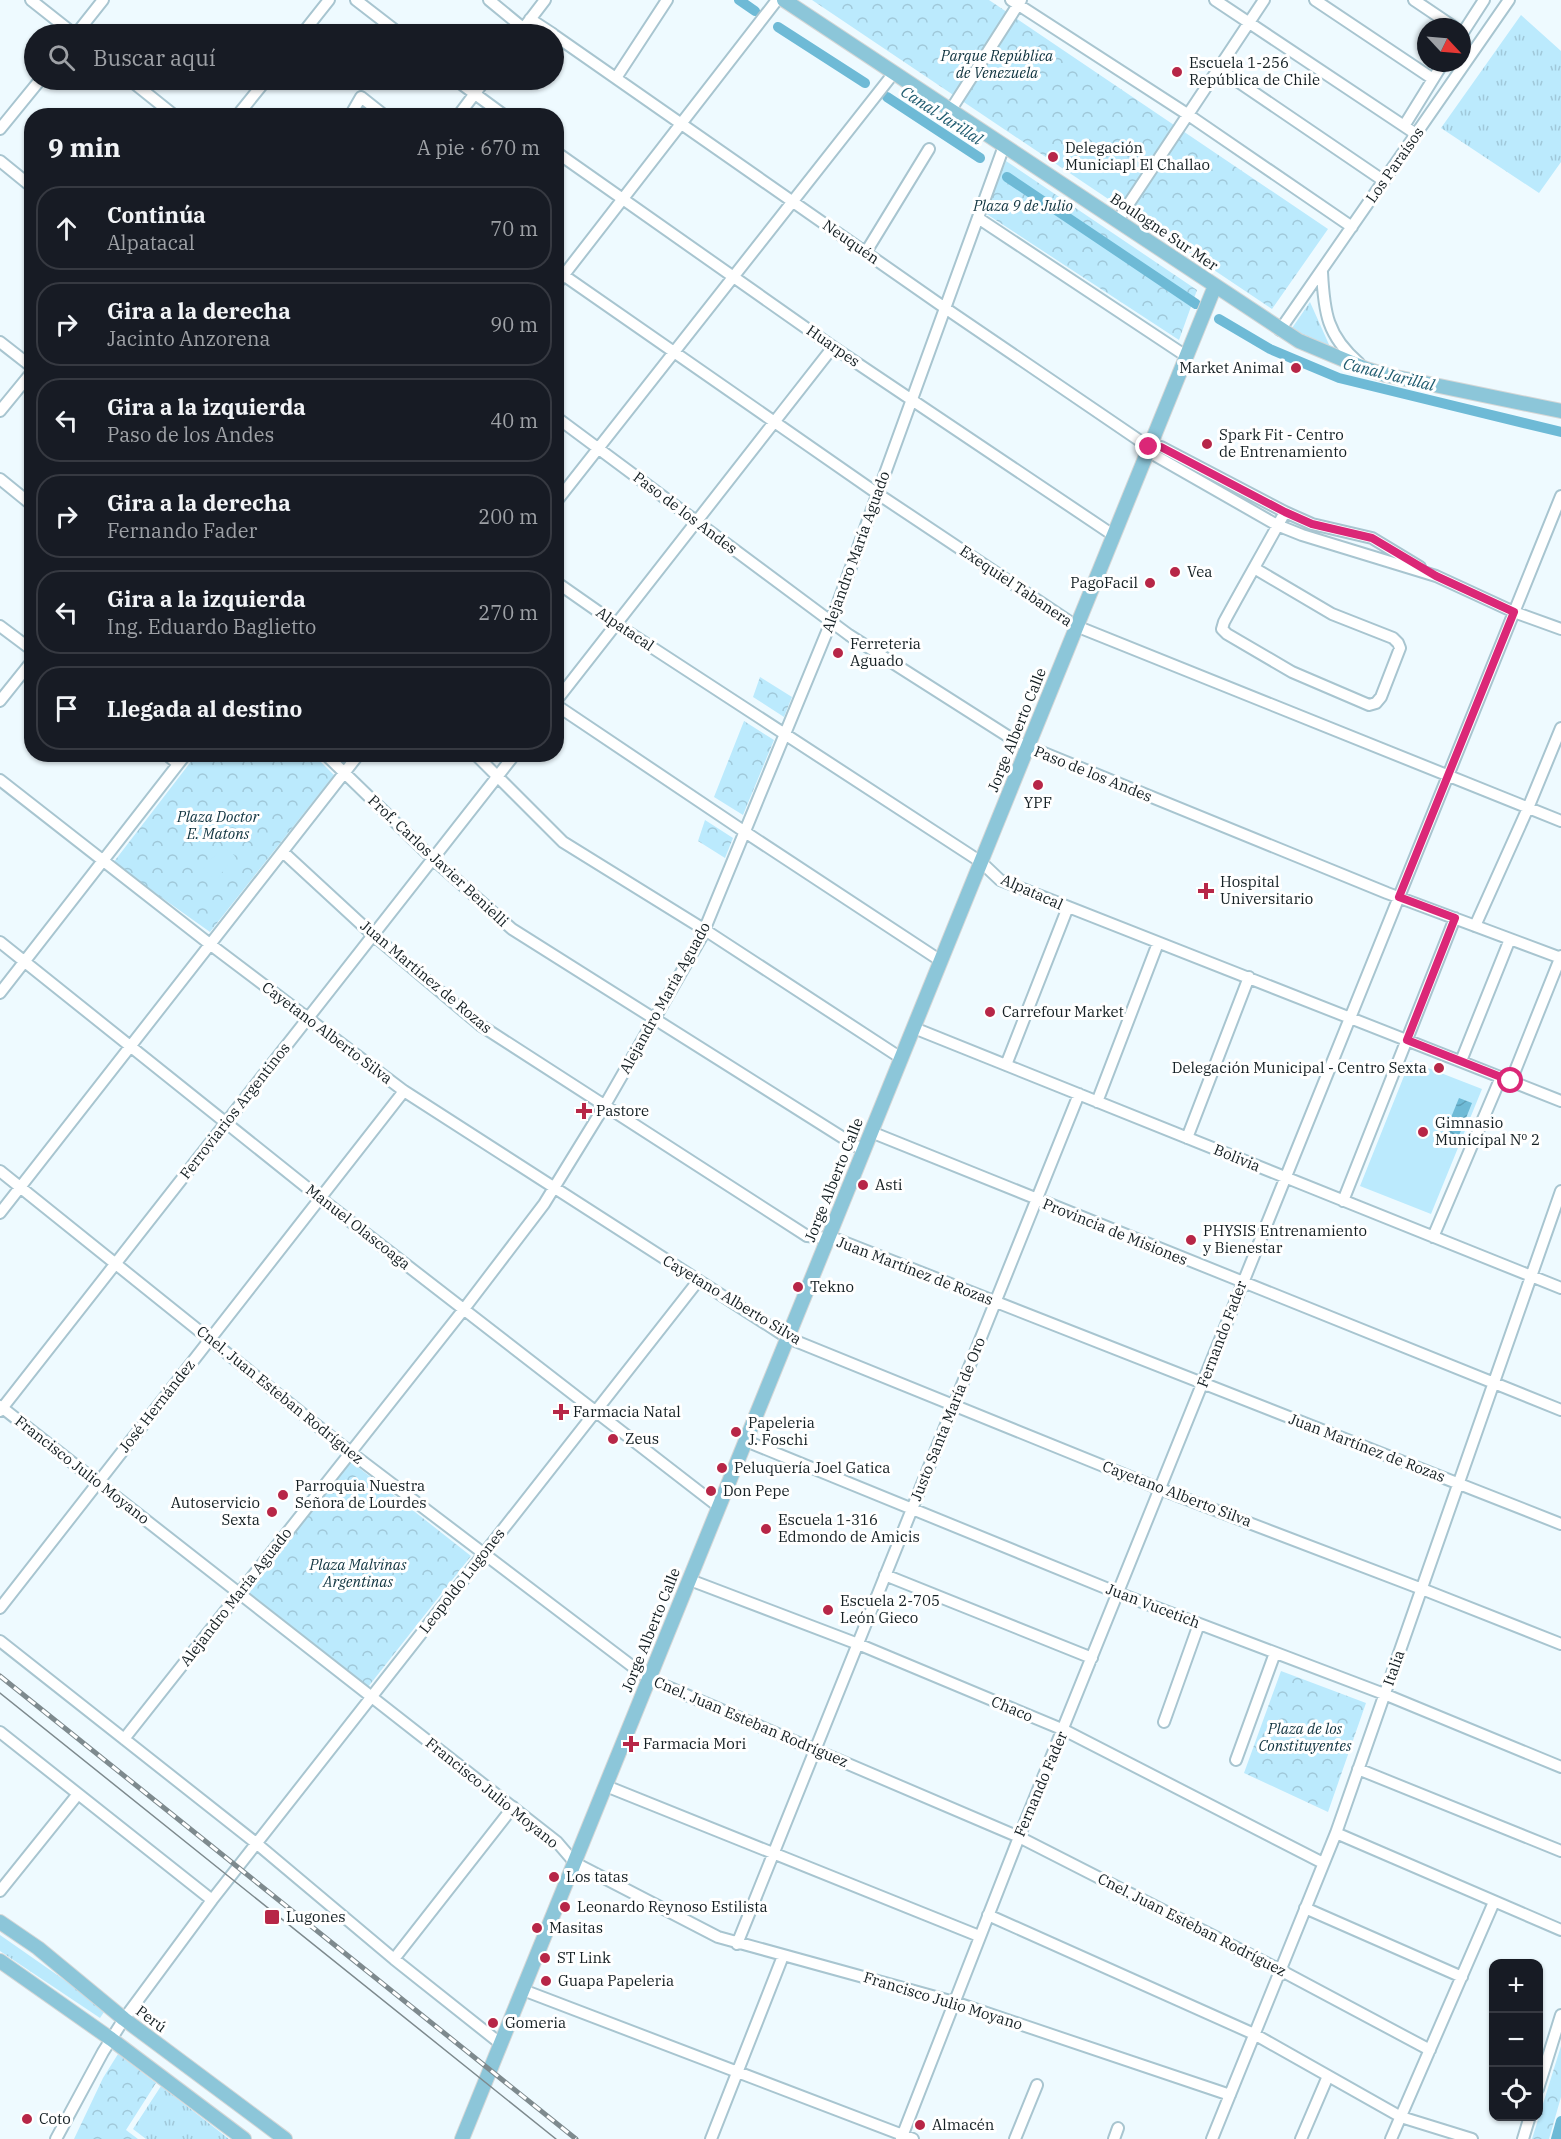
<!DOCTYPE html>
<html lang="es">
<head>
<meta charset="utf-8">
<style>
  :root { --surface:#171b24; --page:#242831; --text:#f1f3f6; --muted:#9ea1a6; --line:#363941 }
  body { margin:0; font-family:"IBM Plex Serif",serif; background:var(--page); color:var(--text) }
  .controls { position:absolute; right:18px; bottom:18px; display:grid; overflow:hidden; border-radius:12px; box-shadow:0 2px 4px #0004 }
  .controls button { width:54px; height:54px; display:grid; place-items:center; padding:0; border:0; border-bottom:2px solid var(--line); background:var(--surface); color:var(--text); font:30px sans-serif }
  .compass { position:absolute; left:1417px; top:18px; width:54px; height:54px; border-radius:50%; background:var(--surface); box-shadow:0 2px 4px #0004; rotate:116deg }
  .stop { position:absolute; width:18px; height:18px; margin:-14px; border:4px solid #db2777; border-radius:50%; background:#fff }
  .stop.end { background:#db2777; border-color:#fff; box-shadow:0 2px 6px #0008 }
  .list { margin:0; padding:0; list-style:none }
  h2 { display:flex; justify-content:space-between; align-items:center; height:78px; margin:0; padding:0 24px; font-size:26px }
  h2 small { font-size:20px; font-weight:400; color:var(--muted) }
  .list li { display:grid; grid-template-columns:39px 1fr auto; gap:18px; align-items:center; box-sizing:border-box; height:84px; margin:0 12px 12px; padding:0 12px; border:2px solid var(--line); border-radius:24px }
  .list b { display:block; font-size:22px; white-space:nowrap }
  .list p { margin:0; font-size:20px; white-space:nowrap; color:var(--muted) }
  .list em { font-size:20px; font-style:normal; color:var(--muted) }
  .icon { flex:none; width:33px; height:33px; fill:none; stroke:currentColor; stroke-width:2; stroke-linecap:round; stroke-linejoin:round }
  .map { position:relative; flex:none; width:1561px; height:2139px; overflow:hidden }
  .search { position:absolute; background:var(--surface); box-shadow:0 2px 4px #0004; left:24px; top:24px; width:540px; height:66px; display:flex; align-items:center; gap:15px; box-sizing:border-box; padding:0 21px; border-radius:33px; color:var(--muted); font-size:22px }
  .panel { position:absolute; background:var(--surface); box-shadow:0 2px 4px #0004; left:24px; top:108px; width:540px; height:654px; border-radius:24px }
  .map>svg:first-child { display:block }
</style>
</head>
<body>
<div class="map">
<svg width="1561" height="2139" viewBox="0 0 1561 2139">
  <defs>
    <pattern id="grass-tufts" width="24" height="20" patternUnits="userSpaceOnUse" patternTransform="scale(1.5)"><rect width="24" height="20" fill="#bbeafd"/><path d="M3 7l-1-3M5 7V3M7 7l1-3M15 17l-1-3M17 17v-4M19 17l1-3" fill="none" stroke="#a0c8d9"/></pattern>
    <pattern id="park-crowns" width="20" height="18" patternUnits="userSpaceOnUse" patternTransform="scale(1.5)"><rect width="20" height="18" fill="#bbeafd"/><path d="M2 6a3 3 0 1 1 6 0M12 15a3 3 0 1 1 6 0" fill="none" stroke="#a0c8d9"/></pattern>
    <pattern id="water-waves" width="16" height="10" patternUnits="userSpaceOnUse" patternTransform="scale(1.5)"><rect width="16" height="10" fill="#6ebad6"/><path d="M0 5q4-4 8 0t8 0" fill="none" stroke="#5e9fb7"/></pattern>
  </defs>
  <rect width="100%" height="100%" fill="#eefaff"/>
  <!-- grass -->
  <path fill="url(#grass-tufts)" d="M 1521,15 L 1561,51 L 1561,162 L 1539,193 L 1441,128 Z
    M 1310,302 L 1331,349 L 1290,331 Z
    M 0,1935 L 106,2009 L 100,2018 L 0,1951 Z
    M 161,2086 L 229,2139 L 146,2139 L 133,2129 Z"/>
  <!-- park -->
  <path fill="url(#park-crowns)" d="M 812,0 L 989,0 L 1328,229 L 1272,309 Z
    M 1006,161 L 1197,290 L 1179,340 L 985,213 Z
    M 760,677 L 792,697 L 784,717 L 753,697 Z
    M 744,721 L 774,740 L 743,815 L 714,797 Z
    M 196,755 L 314,755 L 334,775 L 210,932 L 113,863 Z
    M 705,820 L 733,838 L 725,858 L 698,841 Z
    M 349,1460 L 471,1556 L 368,1687 L 246,1591 Z
    M 1281,1671 L 1366,1703 L 1328,1812 L 1244,1773 Z
    M 1561,2046 L 1561,2097 L 1549,2139 L 1532,2139 Z
    M 118,2054 L 156,2083 L 126,2130 L 138,2139 L 74,2139 L 103,2078 Z"/>
  <!-- garden -->
  <path fill="#bbeafd" d="M 223,846 L 235,856 L 216,880 L 203,869 Z
    M 1410,1061 L 1482,1089 L 1431,1214 L 1360,1186 Z"/>
  <!-- water -->
  <path fill="url(#water-waves)" d="M 1459,1098 L 1472,1103 L 1458,1138 L 1445,1132 Z"/>
  <g fill="none" stroke-linecap="round" stroke-linejoin="round">
    <!-- canal -->
    <path stroke="#6ebad6" stroke-width="10" d="M 739,0 L 755,11
      M 778,27 L 865,83
      M 887,97 L 980,158
      M 1007,177 L 1196,304
      M 1219,319 L 1270,349 L 1339,378 L 1561,432
      M 1556,2139 L 1561,2121"/>
    <defs>
      <path id="minor" d="M 31,0 L 74,34
        M 356,0 L 400,34
        M 489,0 L 523,28
        M 1011,0 L 1187,114 L 1352,227
        M 1215,0 L 1416,134
        M 1315,0 L 1433,79
        M 1414,0 L 1454,27
        M 530,19 L 553,34
        M 76,34 L 103,0
        M 302,34 L 329,0
        M 519,34 L 545,0
        M 1462,34 L 1484,0
        M 554,35 L 945,308 L 1149,447 L 1156,456 L 1277,525 L 1302,535 L 1436,576 L 1514,612 L 1561,629
        M 1218,68 L 1384,181
        M 616,78 L 667,0
        M 130,80 L 175,116
        M 456,80 L 505,116
        M 950,111 L 1021,0
        M 237,116 L 266,80
        M 350,116 L 361,97 L 385,116
        M 458,116 L 485,80
        M 1404,126 L 1443,63
        M 0,129 L 40,80
        M 556,152 L 833,347 L 1113,535
        M 0,161 L 32,187
        M 978,218 L 1186,356
        M 1118,220 L 1264,0
        M 866,252 L 929,149
        M 556,270 L 878,494 L 1076,626 L 1561,821
        M 1322,272 C 1324,312 1327,336 1359,363
        M 556,285 L 777,0
        M 1280,330 L 1509,0
        M 0,342 L 32,367
        M 0,411 L 32,372
        M 556,417 L 849,635 L 1017,742 L 1387,893 L 1561,958
        M 1149,447 L 1161,447 L 1285,512 L 1312,524 L 1372,538 L 1420,567
        M 0,479 L 32,505
        M 556,502 L 893,74
        M 1254,568 L 1332,614 L 1393,638 L 1398,643 L 1400,648 L 1381,697 L 1376,703 L 1369,705 L 1292,672 L 1227,634 L 1222,629 L 1224,622 C 1244,585 1265,549 1285,512
        M 556,582 L 616,624 L 981,862 L 1000,880 L 1561,1101
        M 0,626 L 32,650
        M 0,701 L 32,661
        M 556,701 L 833,347
        M 556,705 L 745,832 L 941,961
        M 166,754 L 178,764
        M 325,754 L 433,859 L 512,929 L 864,1151
        M 475,754 L 563,842 L 705,930 L 901,1058
        M 0,780 L 211,945 L 404,1091 L 788,1338 L 1160,1489 L 1422,1589 L 1561,1644
        M 283,852 L 373,935 L 480,1025 L 807,1236 L 836,1239 L 1561,1524
        M 1475,926 L 1528,808 L 1561,728
        M 0,942 L 320,1198 L 719,1507
        M 0,993 L 186,754
        M 914,1028 L 1561,1288
        M 1461,1061 L 1510,939
        M 1006,1065 L 1068,907
        M 1511,1081 L 1561,956
        M 1097,1102 L 1158,943
        M 871,1132 L 1561,1410
        M 1187,1138 L 1249,977
        M 0,1171 L 350,1452 L 649,1679 L 1019,1837 L 1280,1970 L 1430,2050
        M 1343,1201 L 1455,918
        M 0,1213 L 359,754
        M 1433,1237 L 1501,1077
        M 0,1406 L 557,1842 L 575,1863 L 718,1937 L 954,2002 L 1230,2095
        M 0,1411 L 515,754
        M 746,1441 L 1118,1593 L 1384,1694 L 1561,1767
        M 885,1575 L 1092,1658
        M 690,1580 L 858,1644 L 1064,1730 L 1323,1863
        M 0,1608 L 404,1091
        M 0,1641 L 256,1843 L 394,1959 L 501,2044
        M 1164,1722 L 1199,1624
        M 0,1732 L 212,1900
        M 124,1739 L 464,1309 L 544,1204 L 605,1105 L 701,938 L 831,622 L 1004,146
        M 1236,1760 L 1275,1653
        M 1358,1769 L 1561,1851
        M 606,1786 L 979,1936
        M 1336,1833 L 1561,1930
        M 0,1891 L 78,1794
        M 1305,1908 L 1462,1977
        M 988,1915 L 1254,2034 L 1401,2117 L 1472,2139
        M 737,1944 L 1079,1094
        M 394,1959 L 513,1807
        M 523,1990 L 913,2139
        M 1538,2089 L 1561,2015
        M 56,2139 L 103,2052 L 124,2019 L 212,1900 L 698,1281
        M 711,2139 L 783,1956
        M 901,2139 L 1019,1837 L 1561,496
        M 1015,2139 L 1037,2085
        M 1114,2139 L 1118,2128
        M 1212,2139 L 1336,1833 L 1561,1191
        M 1301,2139 L 1328,2076
        M 1391,2139 L 1494,1902
        M 1523,2139 L 1530,2116"/>
      <path id="major" d="M 784,0 L 1299,341 L 1366,369 L 1386,375 L 1561,411
        M 0,1922 L 38,1948 L 124,2019 L 285,2139
        M 0,1961 L 111,2039 L 244,2139
        M 462,2139 L 1215,286"/>
    </defs>
    <!-- minor casing -->
    <use href="#minor" stroke="#a8c5d0" stroke-width="14"/>
    <!-- major casing -->
    <use href="#major" stroke="#d5d7d7" stroke-width="16"/>
    <!-- minor -->
    <use href="#minor" stroke="#fff" stroke-width="10"/>
    <!-- major -->
    <use href="#major" stroke="#8cc6d9" stroke-width="14"/>
    <!-- tram -->
    <path stroke="#7e8a8e" stroke-width="1.5" d="M 0,1693 L 556,2139"/>
    <defs>
      <path id="rail" d="M 0,1676 L 576,2139"/>
    </defs>
    <!-- rail casing -->
    <use href="#rail" stroke="#7e8a8e" stroke-width="5"/>
    <!-- rail -->
    <use href="#rail" stroke="#fff" stroke-width="3" stroke-dasharray="9" stroke-linecap="butt"/>
  </g>
  <g fill="none" stroke-linecap="round" stroke-linejoin="round">
    <!-- route -->
    <path stroke="#db2777" stroke-width="8" d="M 1149,447 L 1161,447 L 1285,512 L 1312,524 L 1372,538 L 1436,576 L 1514,612 L 1399,897 L 1455,918 L 1407,1040 L 1511,1081"/>
  </g>
  <!-- markers -->
  <g fill="#b72647" stroke="#fff" stroke-width="2">
    <circle cx="1177" cy="72" r="6"/>
    <circle cx="1053" cy="157" r="6"/>
    <circle cx="1296" cy="368" r="6"/>
    <circle cx="1207" cy="444" r="6"/>
    <circle cx="1175" cy="572" r="6"/>
    <circle cx="1150" cy="583" r="6"/>
    <circle cx="838" cy="653" r="6"/>
    <circle cx="1038" cy="785" r="6"/>
    <path d="M1203 882h6v6h6v6h-6v6h-6v-6h-6v-6h6z"/>
    <circle cx="990" cy="1012" r="6"/>
    <circle cx="1439" cy="1068" r="6"/>
    <path d="M581 1102h6v6h6v6h-6v6h-6v-6h-6v-6h6z"/>
    <circle cx="1423" cy="1132" r="6"/>
    <circle cx="863" cy="1185" r="6"/>
    <circle cx="1191" cy="1240" r="6"/>
    <circle cx="798" cy="1287" r="6"/>
    <path d="M558 1403h6v6h6v6h-6v6h-6v-6h-6v-6h6z"/>
    <circle cx="736" cy="1432" r="6"/>
    <circle cx="613" cy="1439" r="6"/>
    <circle cx="722" cy="1468" r="6"/>
    <circle cx="711" cy="1491" r="6"/>
    <circle cx="283" cy="1495" r="6"/>
    <circle cx="272" cy="1512" r="6"/>
    <circle cx="766" cy="1529" r="6"/>
    <circle cx="828" cy="1610" r="6"/>
    <path d="M628 1735h6v6h6v6h-6v6h-6v-6h-6v-6h6z"/>
    <circle cx="554" cy="1877" r="6"/>
    <circle cx="565" cy="1907" r="6"/>
    <rect x="264" y="1909" width="16" height="16" rx="3"/>
    <circle cx="537" cy="1928" r="6"/>
    <circle cx="545" cy="1958" r="6"/>
    <circle cx="546" cy="1981" r="6"/>
    <circle cx="493" cy="2023" r="6"/>
    <circle cx="27" cy="2119" r="6"/>
    <circle cx="920" cy="2125" r="6"/>
  </g>
  <g text-anchor="middle" stroke-width="6" stroke-linejoin="round" paint-order="stroke">
    <!-- park labels -->
    <g font-size="15" font-style="italic" fill="#0f333f" stroke="#fff">
      <text x="997" y="61">Parque República<tspan x="997" dy="17">de Venezuela</tspan></text>
      <text x="1023" y="211">Plaza 9 de Julio</text>
      <text x="218" y="822">Plaza Doctor<tspan x="218" dy="17">E. Matons</tspan></text>
      <text x="358" y="1570">Plaza Malvinas<tspan x="358" dy="17">Argentinas</tspan></text>
      <text x="1305" y="1734">Plaza de los<tspan x="1305" dy="17">Constituyentes</tspan></text>
    </g>
    <!-- poi labels -->
    <g font-size="15" fill="#141f23" stroke="#fff" text-anchor="start">
      <text x="1189" y="68">Escuela 1-256<tspan x="1189" dy="17">República de Chile</tspan></text>
      <text x="1065" y="153">Delegación<tspan x="1065" dy="17">Municiapl El Challao</tspan></text>
      <text x="1284" y="373" text-anchor="end">Market Animal</text>
      <text x="1219" y="440">Spark Fit - Centro<tspan x="1219" dy="17">de Entrenamiento</tspan></text>
      <text x="1187" y="577">Vea</text>
      <text x="1138" y="588" text-anchor="end">PagoFacil</text>
      <text x="850" y="649">Ferreteria<tspan x="850" dy="17">Aguado</tspan></text>
      <text x="1038" y="808" text-anchor="middle">YPF</text>
      <text x="1220" y="887">Hospital<tspan x="1220" dy="17">Universitario</tspan></text>
      <text x="1002" y="1017">Carrefour Market</text>
      <text x="1427" y="1073" text-anchor="end">Delegación Municipal - Centro Sexta</text>
      <text x="596" y="1116">Pastore</text>
      <text x="1435" y="1128">Gimnasio<tspan x="1435" dy="17">Municipal Nº 2</tspan></text>
      <text x="875" y="1190">Asti</text>
      <text x="1203" y="1236">PHYSIS Entrenamiento<tspan x="1203" dy="17">y Bienestar</tspan></text>
      <text x="810" y="1292">Tekno</text>
      <text x="573" y="1417">Farmacia Natal</text>
      <text x="748" y="1428">Papeleria<tspan x="748" dy="17">J. Foschi</tspan></text>
      <text x="625" y="1444">Zeus</text>
      <text x="734" y="1473">Peluquería Joel Gatica</text>
      <text x="295" y="1491">Parroquia Nuestra<tspan x="295" dy="17">Señora de Lourdes</tspan></text>
      <text x="723" y="1496">Don Pepe</text>
      <text x="260" y="1508" text-anchor="end">Autoservicio<tspan x="260" dy="17">Sexta</tspan></text>
      <text x="778" y="1525">Escuela 1-316<tspan x="778" dy="17">Edmondo de Amicis</tspan></text>
      <text x="840" y="1606">Escuela 2-705<tspan x="840" dy="17">León Gieco</tspan></text>
      <text x="643" y="1749">Farmacia Mori</text>
      <text x="566" y="1882">Los tatas</text>
      <text x="577" y="1912">Leonardo Reynoso Estilista</text>
      <text x="286" y="1922">Lugones</text>
      <text x="549" y="1933">Masitas</text>
      <text x="557" y="1963">ST Link</text>
      <text x="558" y="1986">Guapa Papeleria</text>
      <text x="505" y="2028">Gomeria</text>
      <text x="39" y="2124">Coto</text>
      <text x="932" y="2130">Almacén</text>
    </g>
    <!-- street labels -->
    <g font-size="15" fill="#141f23" stroke="#fff">
      <text transform="translate(1395 165) rotate(-55)" y="5">Los Paraísos</text>
      <text transform="translate(1164 232) rotate(34)" y="5">Boulogne Sur Mer</text>
      <text transform="translate(851 242) rotate(35)" y="5">Neuquén</text>
      <text transform="translate(833 346) rotate(35)" y="5">Huarpes</text>
      <text transform="translate(685 513) rotate(37)" y="5">Paso de los Andes</text>
      <text transform="translate(856 552) rotate(-70)" y="5">Alejandro María Aguado</text>
      <text transform="translate(1016 586) rotate(34)" y="5">Exequiel Tabanera</text>
      <text transform="translate(625 629) rotate(34)" y="5">Alpatacal</text>
      <text transform="translate(1017 730) rotate(-68)" y="5">Jorge Alberto Calle</text>
      <text transform="translate(1093 774) rotate(22)" y="5">Paso de los Andes</text>
      <text transform="translate(438 861) rotate(43)" y="5">Prof. Carlos Javier Benielli</text>
      <text transform="translate(1032 892) rotate(24)" y="5">Alpatacal</text>
      <text transform="translate(426 977) rotate(40)" y="5">Juan Martínez de Rozas</text>
      <text transform="translate(665 998) rotate(-61)" y="5">Alejandro María Aguado</text>
      <text transform="translate(327 1033) rotate(37)" y="5">Cayetano Alberto Silva</text>
      <text transform="translate(235 1111) rotate(-52)" y="5">Ferroviarios Argentinos</text>
      <text transform="translate(1237 1158) rotate(22)" y="5">Bolivia</text>
      <text transform="translate(834 1180) rotate(-68)" y="5">Jorge Alberto Calle</text>
      <text transform="translate(358 1227) rotate(38)" y="5">Manuel Olascoaga</text>
      <text transform="translate(1115 1232) rotate(22)" y="5">Provincia de Misiones</text>
      <text transform="translate(915 1271) rotate(21)" y="5">Juan Martínez de Rozas</text>
      <text transform="translate(732 1300) rotate(31)" y="5">Cayetano Alberto Silva</text>
      <text transform="translate(1222 1334) rotate(-69)" y="5">Fernando Fader</text>
      <text transform="translate(280 1395) rotate(39)" y="5">Cnel. Juan Esteban Rodríguez</text>
      <text transform="translate(157 1406) rotate(-52)" y="5">José Hernández</text>
      <text transform="translate(948 1419) rotate(-68)" y="5">Justo Santa María de Oro</text>
      <text transform="translate(1367 1448) rotate(21)" y="5">Juan Martínez de Rozas</text>
      <text transform="translate(82 1470) rotate(38)" y="5">Francisco Julio Moyano</text>
      <text transform="translate(1177 1494) rotate(21)" y="5">Cayetano Alberto Silva</text>
      <text transform="translate(462 1581) rotate(-52)" y="5">Leopoldo Lugones</text>
      <text transform="translate(236 1597) rotate(-52)" y="5">Alejandro María Aguado</text>
      <text transform="translate(1153 1606) rotate(21)" y="5">Juan Vucetich</text>
      <text transform="translate(651 1630) rotate(-68)" y="5">Jorge Alberto Calle</text>
      <text transform="translate(1394 1668) rotate(-71)" y="5">Italia</text>
      <text transform="translate(1012 1709) rotate(23)" y="5">Chaco</text>
      <text transform="translate(751 1722) rotate(23)" y="5">Cnel. Juan Esteban Rodríguez</text>
      <text transform="translate(1041 1784) rotate(-67)" y="5">Fernando Fader</text>
      <text transform="translate(492 1793) rotate(39)" y="5">Francisco Julio Moyano</text>
      <text transform="translate(1192 1925) rotate(27)" y="5">Cnel. Juan Esteban Rodríguez</text>
      <text transform="translate(943 2001) rotate(17)" y="5">Francisco Julio Moyano</text>
      <text transform="translate(151 2019) rotate(37)" y="5">Perú</text>
    </g>
    <!-- water labels -->
    <g font-size="16" font-style="italic" fill="#205c70" stroke="#fff">
      <text transform="translate(942 115) rotate(33)" y="6">Canal Jarillal</text>
      <text transform="translate(1389 374) rotate(14)" y="6">Canal Jarillal</text>
    </g>
  </g>
</svg>
<div class="controls">
<button>+</button>
<button>−</button>
<button><svg class="icon" aria-label="locate" viewBox="0 0 24 24"><circle cx="12" cy="12" r="6"/><path d="M12 2v4M12 18v4M2 12h4M18 12h4"/></svg></button>
</div>
<svg class="compass" viewBox="-18 -18 36 36"><path d="M0-13l5 13h-10z" fill="#e53935"/><path d="M0 13l5-13h-10z" fill="#9ea1a6"/></svg>
<div class="stop" style="left:1511px;top:1081px"></div>
<div class="stop end" style="left:1149px;top:447px"></div>
<div class="search"><svg class="icon" aria-label="search" viewBox="0 0 24 24"><circle cx="10" cy="10" r="6"/><path d="M15 15l6 6"/></svg>Buscar aquí</div>
<section class="panel">
<h2>9 min<small>A pie · 670 m</small></h2>
<ul class="list">
<li><svg class="icon" aria-label="ahead" viewBox="0 0 24 24"><path d="M12 20V5M6 11l6-6 6 6"/></svg><div><b>Continúa</b><p>Alpatacal</p></div><em>70 m</em></li>
<li><svg class="icon" aria-label="right" viewBox="0 0 24 24"><path d="M7 20v-9h11M14 6l5 5-5 5"/></svg><div><b>Gira a la derecha</b><p>Jacinto Anzorena</p></div><em>90 m</em></li>
<li><svg class="icon" aria-label="left" viewBox="0 0 24 24"><path d="M17 20v-9H6M10 6l-5 5 5 5"/></svg><div><b>Gira a la izquierda</b><p>Paso de los Andes</p></div><em>40 m</em></li>
<li><svg class="icon" aria-label="right" viewBox="0 0 24 24"><path d="M7 20v-9h11M14 6l5 5-5 5"/></svg><div><b>Gira a la derecha</b><p>Fernando Fader</p></div><em>200 m</em></li>
<li><svg class="icon" aria-label="left" viewBox="0 0 24 24"><path d="M17 20v-9H6M10 6l-5 5 5 5"/></svg><div><b>Gira a la izquierda</b><p>Ing. Eduardo Baglietto</p></div><em>270 m</em></li>
<li><svg class="icon" aria-label="arrive" viewBox="0 0 24 24"><path d="M6 21V4h12l-3 4 3 4H6"/></svg><div><b>Llegada al destino</b></div></li>
</ul>
</section>
</div>
</body>
</html>
